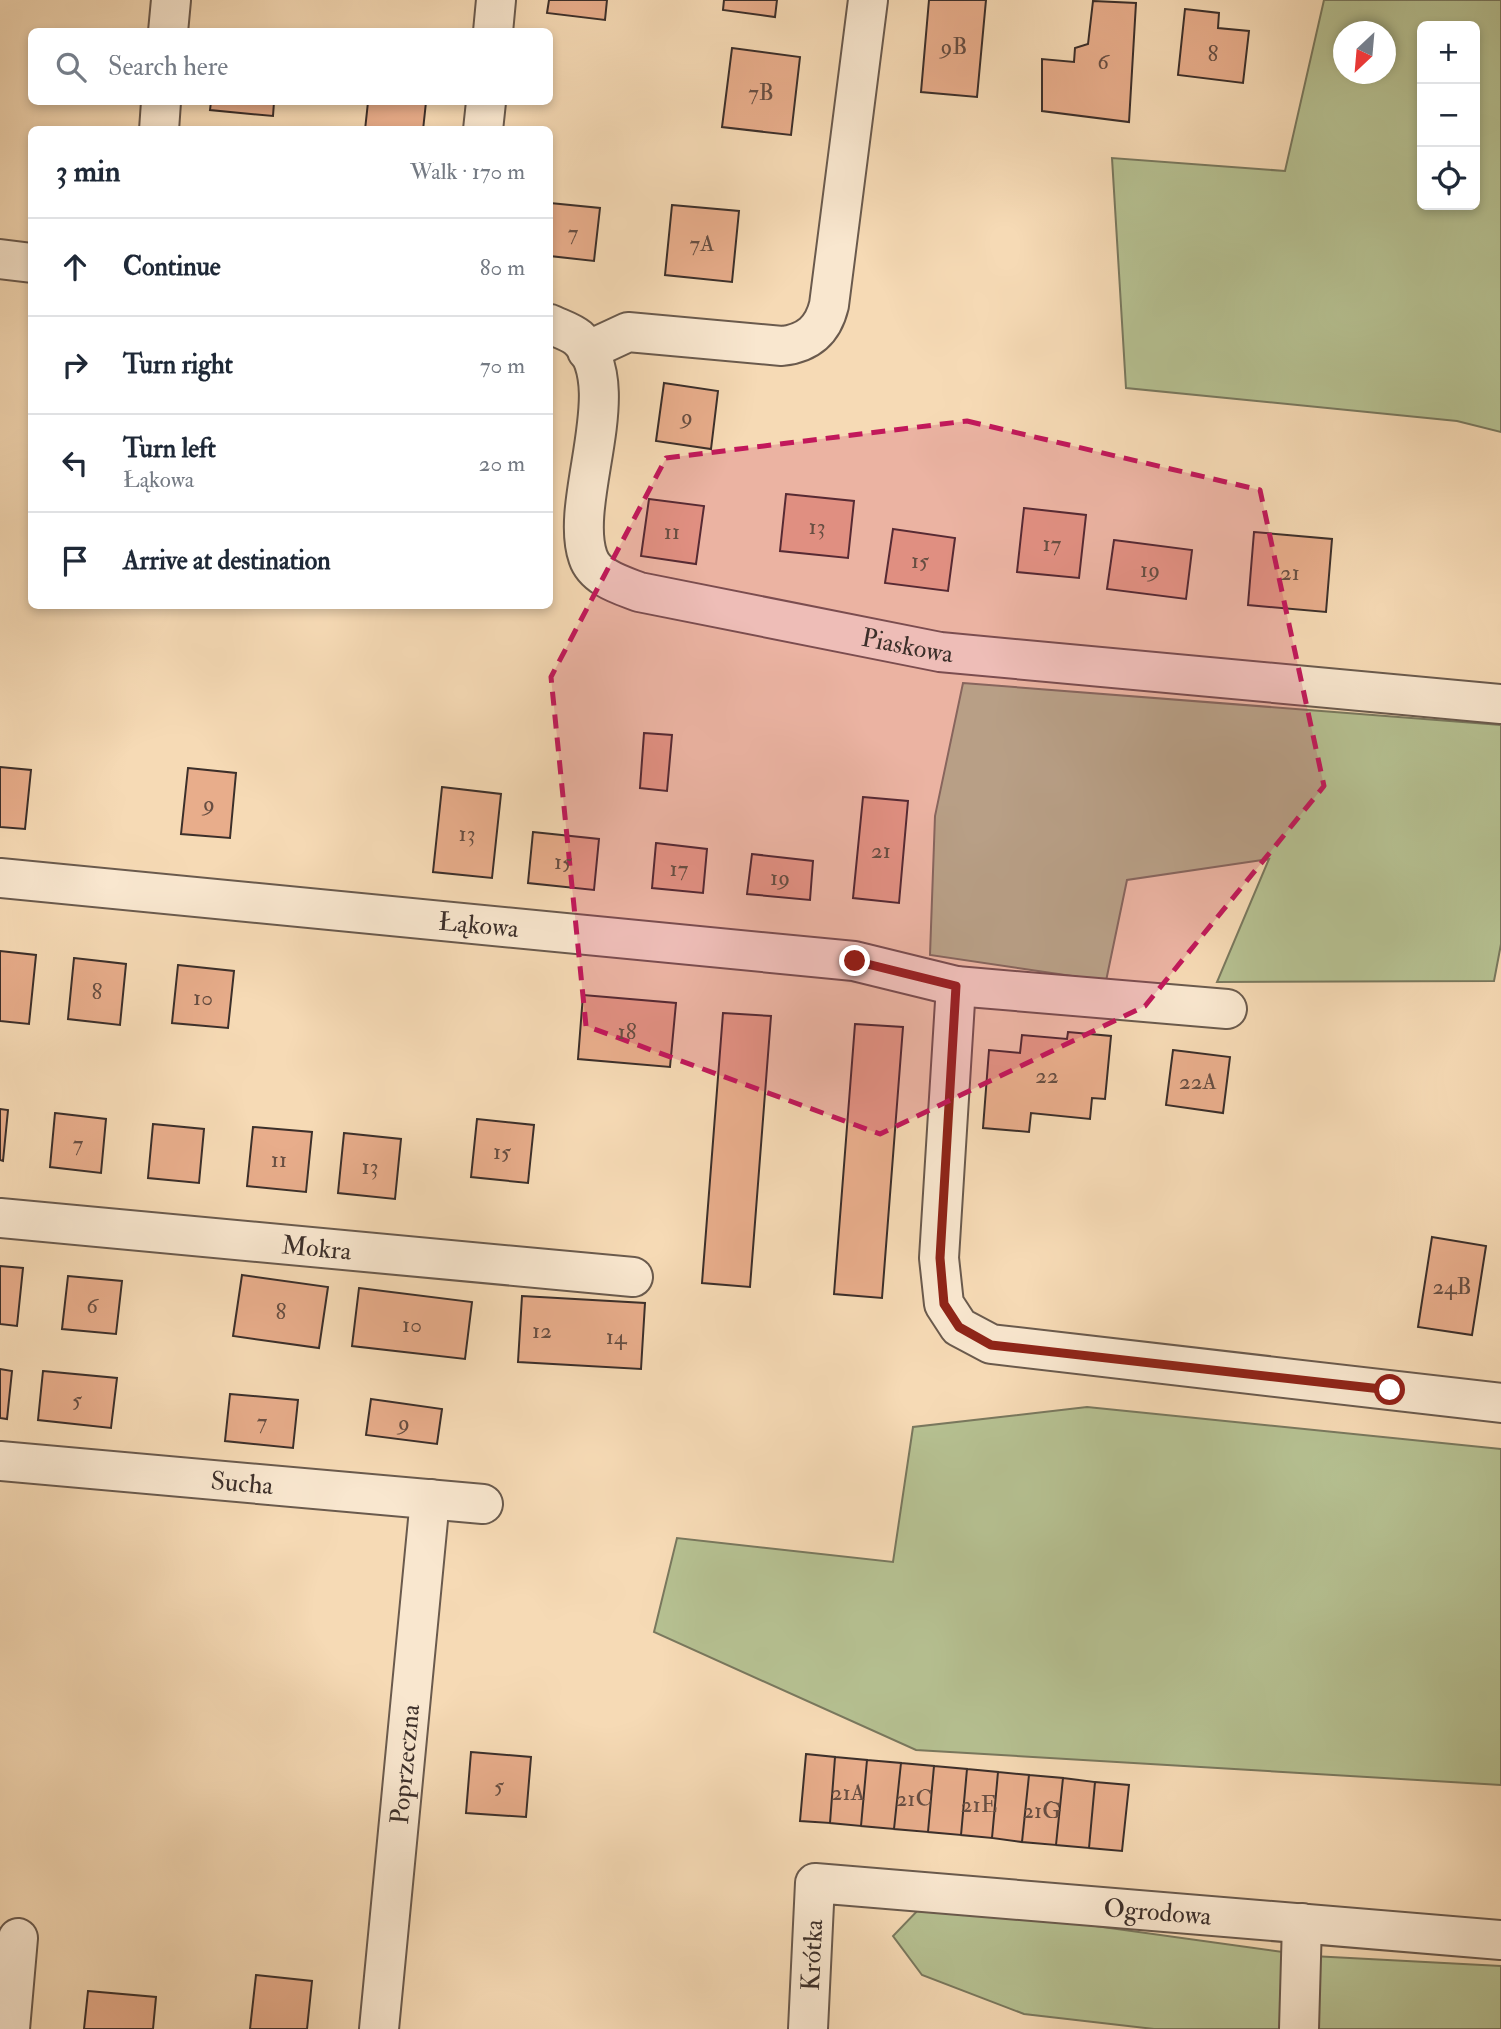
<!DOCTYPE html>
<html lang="en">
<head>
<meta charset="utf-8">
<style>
  :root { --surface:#fff; --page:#f2f2f3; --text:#1f2937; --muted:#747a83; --line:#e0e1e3 }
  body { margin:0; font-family:"IM FELL Double Pica",serif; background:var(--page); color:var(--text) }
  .controls { position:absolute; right:21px; top:21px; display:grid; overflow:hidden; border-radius:10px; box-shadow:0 4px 10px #0003 }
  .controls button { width:63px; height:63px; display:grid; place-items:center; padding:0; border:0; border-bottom:2px solid var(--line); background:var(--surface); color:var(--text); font:35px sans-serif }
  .compass { position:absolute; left:1333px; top:21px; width:63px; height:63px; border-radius:50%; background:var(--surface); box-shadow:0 4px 10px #0003; rotate:206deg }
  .stop { position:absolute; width:21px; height:21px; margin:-16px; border:5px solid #8f2418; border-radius:50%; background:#fff }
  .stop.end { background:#8f2418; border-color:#fff; box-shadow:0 2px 7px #0008 }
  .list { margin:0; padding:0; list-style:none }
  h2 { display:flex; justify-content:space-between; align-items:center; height:91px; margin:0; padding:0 28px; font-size:30px }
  h2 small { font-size:23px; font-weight:400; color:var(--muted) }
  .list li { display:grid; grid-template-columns:46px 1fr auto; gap:21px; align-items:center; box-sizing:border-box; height:98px; padding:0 28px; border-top:2px solid var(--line) }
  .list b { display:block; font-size:26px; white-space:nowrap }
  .list p { margin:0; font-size:23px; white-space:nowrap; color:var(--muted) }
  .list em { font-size:23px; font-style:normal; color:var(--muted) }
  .icon { flex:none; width:38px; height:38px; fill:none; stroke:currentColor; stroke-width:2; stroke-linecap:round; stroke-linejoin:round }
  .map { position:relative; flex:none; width:1501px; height:2029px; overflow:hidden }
  .search { position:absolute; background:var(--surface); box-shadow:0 4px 10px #0003; left:28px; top:28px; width:525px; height:77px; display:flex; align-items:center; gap:18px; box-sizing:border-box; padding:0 24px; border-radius:10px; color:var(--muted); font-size:26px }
  .panel { position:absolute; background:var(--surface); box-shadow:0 4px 10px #0003; left:28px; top:126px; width:525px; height:483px; border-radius:10px }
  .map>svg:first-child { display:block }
</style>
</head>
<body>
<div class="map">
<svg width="1501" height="2029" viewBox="0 0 1501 2029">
  <rect width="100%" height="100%" fill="#f6dab5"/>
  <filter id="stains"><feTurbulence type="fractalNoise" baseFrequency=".00286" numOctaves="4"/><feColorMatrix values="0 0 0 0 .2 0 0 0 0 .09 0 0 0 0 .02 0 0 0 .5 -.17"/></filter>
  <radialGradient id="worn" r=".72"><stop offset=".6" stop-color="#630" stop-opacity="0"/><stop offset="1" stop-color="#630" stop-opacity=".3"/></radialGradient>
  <!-- green -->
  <path fill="#b6c192" stroke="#79785e" stroke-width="2" fill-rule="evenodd" d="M 1324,0 L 1501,0 L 1501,432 L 1457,421 L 1126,388 L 1112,158 L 1285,171 ZM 1422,26 L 1475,26 L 1475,205 L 1422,205 ZM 1344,32 L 1386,32 L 1386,74 L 1344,74 Z
    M 963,683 L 1501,725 L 1501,944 L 1494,981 L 1217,982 L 1269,859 L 1127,880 L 1106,981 L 930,955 L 935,816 Z
    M 1087,1407 L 1501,1449 L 1501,1785 L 916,1750 L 654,1632 L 677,1538 L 893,1562 L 913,1427 Z
    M 920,1908 L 1002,1913 L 1312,1956 L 1501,1966 L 1501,2029 L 1154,2029 L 1024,2014 L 922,1975 L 893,1936 Z"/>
  <!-- building -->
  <path fill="#e8ad8b" stroke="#3c2f2a" stroke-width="2" d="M 549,0 L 607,0 L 605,20 L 547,13 Z
    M 724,0 L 777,0 L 775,17 L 723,10 Z
    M 929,0 L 986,0 L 977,97 L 921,92 Z
    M 1093,1 L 1136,3 L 1129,122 L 1042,111 L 1042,59 L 1074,62 L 1075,48 L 1088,44 Z
    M 1185,9 L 1219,13 L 1218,28 L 1249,31 L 1243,83 L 1178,75 Z
    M 732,48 L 800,57 L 791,135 L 722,127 Z
    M 211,102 L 274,102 L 273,116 L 210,110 Z
    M 368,102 L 426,102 L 423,130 L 365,130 Z
    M 550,203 L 600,208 L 594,261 L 550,256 Z
    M 672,205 L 739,211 L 732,282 L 665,275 Z
    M 664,383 L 718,391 L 711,449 L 656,441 Z
    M 786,494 L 854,501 L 848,558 L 780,551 Z
    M 649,499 L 704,506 L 696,564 L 641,556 Z
    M 1024,508 L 1086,515 L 1079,578 L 1017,572 Z
    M 893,529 L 955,538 L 948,591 L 885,583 Z
    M 1254,532 L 1332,539 L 1326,612 L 1248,605 Z
    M 1114,540 L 1192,550 L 1186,599 L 1107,589 Z
    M 644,733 L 672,735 L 667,791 L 640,788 Z
    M 0,767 L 31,770 L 25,829 L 0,827 Z
    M 188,768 L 236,773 L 230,838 L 181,834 Z
    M 442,787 L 501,794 L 492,878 L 433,872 Z
    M 863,797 L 908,801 L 899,903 L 853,898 Z
    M 533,832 L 599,839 L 594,890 L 528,883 Z
    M 656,843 L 707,849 L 703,893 L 652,888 Z
    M 752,854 L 813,861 L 810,900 L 747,894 Z
    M 0,951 L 36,955 L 29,1024 L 0,1021 Z
    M 74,958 L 126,964 L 120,1025 L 68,1019 Z
    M 178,965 L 234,971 L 228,1028 L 172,1023 Z
    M 583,995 L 676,1003 L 670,1067 L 578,1059 Z
    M 723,1013 L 771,1016 L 750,1287 L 702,1283 Z
    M 855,1024 L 903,1027 L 882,1298 L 834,1294 Z
    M 1068,1032 L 1111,1036 L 1105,1099 L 1092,1098 L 1090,1119 L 1031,1113 L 1029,1132 L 983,1128 L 989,1050 L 1020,1053 L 1022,1035 L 1067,1039 Z
    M 1173,1050 L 1230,1057 L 1223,1113 L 1166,1105 Z
    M 0,1109 L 8,1110 L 3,1161 L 0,1160 Z
    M 55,1113 L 106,1119 L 101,1173 L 50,1167 Z
    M 477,1119 L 534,1125 L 528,1183 L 471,1177 Z
    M 153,1124 L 204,1129 L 199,1183 L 148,1178 Z
    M 253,1127 L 312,1132 L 306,1192 L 247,1186 Z
    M 344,1133 L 401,1139 L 395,1199 L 338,1193 Z
    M 1432,1237 L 1486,1246 L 1472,1335 L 1418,1327 Z
    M 0,1266 L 23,1268 L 17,1326 L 0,1324 Z
    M 242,1275 L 328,1287 L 319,1348 L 233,1336 Z
    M 68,1276 L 122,1281 L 116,1334 L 62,1329 Z
    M 359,1288 L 472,1302 L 465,1359 L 352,1346 Z
    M 522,1296 L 645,1303 L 641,1369 L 518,1362 Z
    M 0,1369 L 12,1371 L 7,1419 L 0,1418 Z
    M 43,1371 L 117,1378 L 111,1428 L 38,1420 Z
    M 230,1394 L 298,1400 L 293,1448 L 225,1441 Z
    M 371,1399 L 442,1409 L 437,1444 L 366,1435 Z
    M 471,1752 L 531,1757 L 526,1817 L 466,1813 Z
    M 806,1754 L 835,1757 L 830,1823 L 800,1821 Z
    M 835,1757 L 867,1760 L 861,1826 L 830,1823 Z
    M 867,1760 L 901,1763 L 894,1829 L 861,1826 Z
    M 901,1763 L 934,1766 L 928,1832 L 894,1829 Z
    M 934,1766 L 967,1769 L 961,1835 L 928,1832 Z
    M 967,1769 L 998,1772 L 992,1838 L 961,1835 Z
    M 998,1772 L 1029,1775 L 1022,1842 L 992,1838 Z
    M 1029,1775 L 1063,1778 L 1056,1845 L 1022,1842 Z
    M 1063,1778 L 1095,1782 L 1089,1848 L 1056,1845 Z
    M 1095,1782 L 1129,1785 L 1122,1851 L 1089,1848 Z
    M 256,1975 L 312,1981 L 307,2029 L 250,2029 Z
    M 88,1991 L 156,1997 L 153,2029 L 84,2029 Z"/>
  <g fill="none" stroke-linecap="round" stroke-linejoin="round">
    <defs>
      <g id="minor">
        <path d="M 168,32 L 171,0"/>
        <path d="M 493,32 L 496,0"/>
        <path d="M 159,130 L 161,102"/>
        <path d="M 483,130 L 486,102"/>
        <path d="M 0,259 L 32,263"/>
        <path id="s1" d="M 550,324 C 558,328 571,332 578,338 C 629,383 568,500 588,557 C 595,578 621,585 639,592 L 940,652 L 1501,704"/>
        <path d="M 587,351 L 628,332 L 782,346 C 808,343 823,330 829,305 L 868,0"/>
        <path id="s2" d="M 0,878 L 854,961 L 956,986 L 1227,1009"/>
        <path d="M 956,986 L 939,1258 L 944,1304 L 959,1327 L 991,1344 L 1501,1403"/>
        <path id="s3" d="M 0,1218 L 633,1277"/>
        <path id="s4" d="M 0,1461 L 483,1504"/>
        <path d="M 10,2029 L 18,1938"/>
        <path id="s5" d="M 379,2029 L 430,1499"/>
        <path id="s6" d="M 808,2029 L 815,1883 L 1501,1940"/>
        <path d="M 1299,2029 L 1302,1923"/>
      </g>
    </defs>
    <!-- minor casing -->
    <use href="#minor" stroke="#6a5a4d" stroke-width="42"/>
    <!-- minor -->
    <use href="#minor" stroke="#f9e7cf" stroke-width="38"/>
  </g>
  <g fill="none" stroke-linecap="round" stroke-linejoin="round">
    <!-- route -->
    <path stroke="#8f2418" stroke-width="9" d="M 855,961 L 956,986 L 940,1258 L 944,1304 L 959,1327 L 991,1345 L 1390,1390"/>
  </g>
  <!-- marked area -->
  <path fill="#c2185b" fill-opacity="0.2" stroke="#c2185b" stroke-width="5" stroke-dasharray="14 9" stroke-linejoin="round" d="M 967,421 L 1260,490 L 1324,786 L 1145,1006 L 880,1134 L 586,1026 L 551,677 L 666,458 Z"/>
  <g text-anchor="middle" stroke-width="6" stroke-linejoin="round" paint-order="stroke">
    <!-- number labels -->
    <g font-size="23" fill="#674e42">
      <text x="954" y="54">9B</text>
      <text x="1213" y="61">8</text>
      <text x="1103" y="69">6</text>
      <text x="761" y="100">7B</text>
      <text x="573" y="240">7</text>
      <text x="702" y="251">7A</text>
      <text x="687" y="424">9</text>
      <text x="817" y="534">13</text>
      <text x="672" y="539">11</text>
      <text x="1052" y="551">17</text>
      <text x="920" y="568">15</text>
      <text x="1150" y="577">19</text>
      <text x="1290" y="580">21</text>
      <text x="209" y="811">9</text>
      <text x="467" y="841">13</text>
      <text x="881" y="858">21</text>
      <text x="563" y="869">15</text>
      <text x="679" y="876">17</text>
      <text x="780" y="885">19</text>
      <text x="97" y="999">8</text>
      <text x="203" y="1005">10</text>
      <text x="627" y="1039">18</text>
      <text x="1047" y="1083">22</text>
      <text x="1198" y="1089">22A</text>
      <text x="78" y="1151">7</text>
      <text x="502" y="1159">15</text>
      <text x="279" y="1167">11</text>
      <text x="370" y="1174">13</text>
      <text x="1452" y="1294">24B</text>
      <text x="92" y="1313">6</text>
      <text x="281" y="1319">8</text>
      <text x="412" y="1332">10</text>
      <text x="542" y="1338">12</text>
      <text x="616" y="1344">14</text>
      <text x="77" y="1407">5</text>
      <text x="262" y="1429">7</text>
      <text x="404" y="1430">9</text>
      <text x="499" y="1793">5</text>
      <text x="848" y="1800">21A</text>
      <text x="914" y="1806">21C</text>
      <text x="979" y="1812">21E</text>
      <text x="1042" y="1818">21G</text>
    </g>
    <!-- street labels -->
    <g font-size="26" fill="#3c2f2a" stroke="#f9e7cf">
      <text dy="9" stroke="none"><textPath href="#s1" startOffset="595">Piaskowa</textPath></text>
      <text dy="9" stroke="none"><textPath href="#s2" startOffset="481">Łąkowa</textPath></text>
      <text dy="9" stroke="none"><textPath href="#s3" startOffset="318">Mokra</textPath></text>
      <text dy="9" stroke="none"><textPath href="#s4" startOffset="243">Sucha</textPath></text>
      <text dy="9" stroke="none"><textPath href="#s5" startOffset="266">Poprzeczna</textPath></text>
      <text dy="9" stroke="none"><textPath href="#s6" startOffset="490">Ogrodowa</textPath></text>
      <text dy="9" stroke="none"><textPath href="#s6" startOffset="74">Krótka</textPath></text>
    </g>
  </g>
  <rect width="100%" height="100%" filter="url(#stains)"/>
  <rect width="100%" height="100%" fill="url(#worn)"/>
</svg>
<div class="controls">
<button>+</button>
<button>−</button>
<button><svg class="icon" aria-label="locate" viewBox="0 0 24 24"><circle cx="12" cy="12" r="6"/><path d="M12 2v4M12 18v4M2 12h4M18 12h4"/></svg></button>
</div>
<svg class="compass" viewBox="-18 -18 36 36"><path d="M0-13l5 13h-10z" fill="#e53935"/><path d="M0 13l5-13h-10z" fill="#747a83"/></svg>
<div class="stop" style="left:1390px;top:1390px"></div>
<div class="stop end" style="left:855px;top:961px"></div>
<div class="search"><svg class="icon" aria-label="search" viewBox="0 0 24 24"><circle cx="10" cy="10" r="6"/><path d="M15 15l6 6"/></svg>Search here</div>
<section class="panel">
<h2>3 min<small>Walk · 170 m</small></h2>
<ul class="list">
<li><svg class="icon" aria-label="ahead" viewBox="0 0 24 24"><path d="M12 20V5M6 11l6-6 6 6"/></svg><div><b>Continue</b></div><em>80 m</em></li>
<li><svg class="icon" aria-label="right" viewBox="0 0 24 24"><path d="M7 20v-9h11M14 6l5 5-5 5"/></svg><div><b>Turn right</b></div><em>70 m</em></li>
<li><svg class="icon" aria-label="left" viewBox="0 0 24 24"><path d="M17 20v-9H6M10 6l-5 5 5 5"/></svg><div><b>Turn left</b><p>Łąkowa</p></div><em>20 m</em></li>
<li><svg class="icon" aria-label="arrive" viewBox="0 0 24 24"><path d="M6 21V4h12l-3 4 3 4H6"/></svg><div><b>Arrive at destination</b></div></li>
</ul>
</section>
</div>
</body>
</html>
